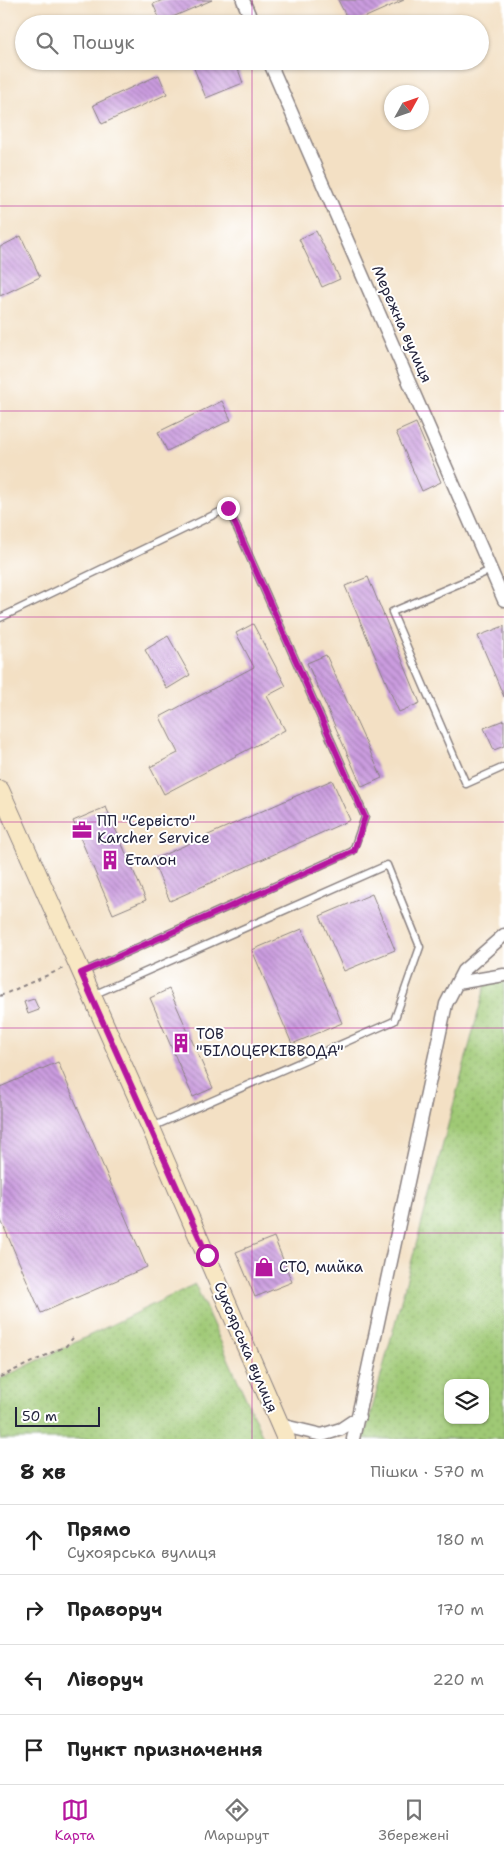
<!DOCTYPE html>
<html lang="uk">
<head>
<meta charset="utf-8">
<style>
  :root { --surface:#fff; --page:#f2f2f2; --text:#222; --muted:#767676; --line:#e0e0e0; --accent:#b5179e }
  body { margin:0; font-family:"Shantell Sans",sans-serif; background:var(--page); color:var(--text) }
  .controls { position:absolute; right:15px; bottom:15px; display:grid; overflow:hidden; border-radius:10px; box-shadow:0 1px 4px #0004 }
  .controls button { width:45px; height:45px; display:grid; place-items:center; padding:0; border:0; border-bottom:1px solid var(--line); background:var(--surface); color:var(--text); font:25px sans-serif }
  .compass { position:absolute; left:384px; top:85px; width:45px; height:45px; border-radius:50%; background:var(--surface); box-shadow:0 1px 4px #0004; rotate:50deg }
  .scale { position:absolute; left:15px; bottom:12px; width:85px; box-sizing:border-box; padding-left:5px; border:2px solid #22223b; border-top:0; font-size:14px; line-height:18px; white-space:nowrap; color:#22223b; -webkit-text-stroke:4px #fff; paint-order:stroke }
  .stop { position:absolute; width:15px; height:15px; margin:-11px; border:4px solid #b5179e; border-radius:50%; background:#fff }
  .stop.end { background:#b5179e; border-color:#fff; box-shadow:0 1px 5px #0008 }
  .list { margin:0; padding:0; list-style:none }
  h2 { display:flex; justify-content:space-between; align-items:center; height:65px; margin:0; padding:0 20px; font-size:21px }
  h2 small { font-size:16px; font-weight:400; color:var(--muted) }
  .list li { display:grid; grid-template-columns:32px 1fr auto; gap:15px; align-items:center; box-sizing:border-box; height:70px; padding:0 20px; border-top:1px solid var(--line) }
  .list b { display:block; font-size:19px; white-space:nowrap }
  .list p { margin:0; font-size:16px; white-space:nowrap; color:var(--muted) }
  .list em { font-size:16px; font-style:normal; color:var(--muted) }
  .icon { flex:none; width:28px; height:28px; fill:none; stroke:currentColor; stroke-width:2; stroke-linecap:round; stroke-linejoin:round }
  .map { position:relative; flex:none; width:504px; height:1439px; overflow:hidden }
  .search { position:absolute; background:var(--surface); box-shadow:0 1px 4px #0004; left:15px; right:15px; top:15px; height:55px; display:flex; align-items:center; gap:12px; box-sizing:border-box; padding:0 18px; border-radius:28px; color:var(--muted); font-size:19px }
  .sheet { height:345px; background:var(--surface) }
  nav { display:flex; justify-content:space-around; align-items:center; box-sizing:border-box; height:70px; border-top:1px solid var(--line); background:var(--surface); font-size:14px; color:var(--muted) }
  nav a { display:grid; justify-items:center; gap:2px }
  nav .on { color:var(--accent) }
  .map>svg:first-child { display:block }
</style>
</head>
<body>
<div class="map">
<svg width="504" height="1439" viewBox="0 0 504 1439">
  <defs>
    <pattern id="grass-dots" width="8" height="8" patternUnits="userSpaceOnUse" patternTransform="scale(1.25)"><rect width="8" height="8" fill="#9fc975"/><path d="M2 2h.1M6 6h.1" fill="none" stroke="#89ac66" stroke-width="1.8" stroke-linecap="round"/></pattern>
    <pattern id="building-back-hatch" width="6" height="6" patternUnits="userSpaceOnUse" patternTransform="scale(1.25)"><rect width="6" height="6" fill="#cb9cdf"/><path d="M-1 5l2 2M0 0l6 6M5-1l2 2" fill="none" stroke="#a47fb6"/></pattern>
  </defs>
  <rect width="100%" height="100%" fill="#fff"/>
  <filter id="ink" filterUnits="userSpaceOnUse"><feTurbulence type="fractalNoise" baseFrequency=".02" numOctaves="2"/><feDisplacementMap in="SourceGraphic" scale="10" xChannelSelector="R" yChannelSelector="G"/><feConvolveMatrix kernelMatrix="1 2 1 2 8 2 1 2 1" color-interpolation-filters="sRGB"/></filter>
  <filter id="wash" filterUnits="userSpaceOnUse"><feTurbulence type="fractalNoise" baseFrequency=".0096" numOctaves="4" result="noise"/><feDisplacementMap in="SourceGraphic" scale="20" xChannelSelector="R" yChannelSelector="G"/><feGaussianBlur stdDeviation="1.12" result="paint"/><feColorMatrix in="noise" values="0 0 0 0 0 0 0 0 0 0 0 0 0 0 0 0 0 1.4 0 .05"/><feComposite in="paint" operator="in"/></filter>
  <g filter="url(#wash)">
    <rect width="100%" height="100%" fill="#f3e0c4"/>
    <!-- grass -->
    <path fill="url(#grass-dots)" stroke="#607658" fill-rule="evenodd" d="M 504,972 L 504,1439 L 364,1439 L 486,983 ZM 448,1383 L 485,1383 L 485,1420 L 448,1420 Z
      M 195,1284 L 264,1439 L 0,1439 L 0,1379 Z"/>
    <g id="blocks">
      <!-- building -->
      <path fill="url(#building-back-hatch)" d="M 163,0 L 212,0 L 161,22 L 153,4 Z
        M 338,0 L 404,0 L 350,24 Z
        M 191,61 L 235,61 L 243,83 L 206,98 Z
        M 159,75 L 167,94 L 102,124 L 93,105 Z
        M 316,231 L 340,279 L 322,287 L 299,239 Z
        M 21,236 L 40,277 L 0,296 L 0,247 Z
        M 222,401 L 231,420 L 167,451 L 158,432 Z
        M 416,423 L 441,482 L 422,491 L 396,432 Z
        M 368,577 L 420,703 L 399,712 L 345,586 Z
        M 253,624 L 286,686 L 267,696 L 285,730 L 164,794 L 150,767 L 178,753 L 160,717 L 254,667 L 236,633 Z
        M 504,626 L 504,697 L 478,636 Z
        M 168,636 L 190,675 L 167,689 L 145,650 Z
        M 326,655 L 382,778 L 362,787 L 307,663 Z
        M 504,720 L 504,746 L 494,750 L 484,728 Z
        M 332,780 L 350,820 L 170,901 L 152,860 Z
        M 106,807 L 146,900 L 113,914 L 73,821 Z
        M 372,894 L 395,950 L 344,971 L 320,916 Z
        M 302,929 L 342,1023 L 292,1044 L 252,950 Z
        M 169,989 L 213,1088 L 193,1097 L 150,998 Z
        M 34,999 L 39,1010 L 28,1014 L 24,1002 Z
        M 58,1062 L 147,1267 L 41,1313 L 0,1218 L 0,1087 Z
        M 274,1237 L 292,1282 L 255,1297 L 236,1252 Z"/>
    </g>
  </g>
  <g filter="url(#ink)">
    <use href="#blocks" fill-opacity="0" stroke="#8a8180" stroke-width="1"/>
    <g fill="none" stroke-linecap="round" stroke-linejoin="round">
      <defs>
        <path id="lane" d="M 491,570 L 392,612 L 466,784 L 504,767
          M 0,618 L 228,508 L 365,817 L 353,851 L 83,972
          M 93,995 L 387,865 L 420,947 L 394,1021 L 152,1127"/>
        <path id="street" d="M 243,0 L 253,24
          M 269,61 L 504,600
          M 457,983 L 504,975
          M 280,1425 L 322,1435 L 341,1429 L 359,1417
          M 353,1439 L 446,1004 L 463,971 L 504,935"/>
        <path id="secondary" d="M 0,790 L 151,1128 L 286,1439"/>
      </defs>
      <!-- lane casing -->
      <use href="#lane" stroke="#8a8180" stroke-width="9"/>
      <!-- street casing -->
      <use href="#street" stroke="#8a8180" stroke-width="15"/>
      <!-- secondary casing -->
      <use href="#secondary" stroke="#8a8180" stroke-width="20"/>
      <!-- path -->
      <path stroke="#8a8180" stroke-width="2" stroke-dasharray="4 4" stroke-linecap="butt" d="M 0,996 L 64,968
        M 0,1377 L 66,1346 L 73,1338"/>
      <!-- lane -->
      <use href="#lane" stroke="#fff" stroke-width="6"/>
      <!-- street -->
      <use href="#street" stroke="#fff" stroke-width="12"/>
      <!-- secondary -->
      <use href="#secondary" stroke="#f8e7c3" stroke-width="18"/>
    </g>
  </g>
  <g fill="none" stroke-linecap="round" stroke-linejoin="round" filter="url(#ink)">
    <!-- route -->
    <path stroke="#b5179e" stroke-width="6" d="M 207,1255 L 81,973 L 354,851 L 365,817 L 228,508"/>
  </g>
  <!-- grid -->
  <path fill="none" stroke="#b5179e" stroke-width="1" stroke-opacity="0.55" d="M 252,0 L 252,24M 252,61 L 252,1439M 0,206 L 504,206M 0,411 L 504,411M 0,617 L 504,617M 0,822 L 504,822M 0,1028 L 504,1028M 0,1233 L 504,1233"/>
  <!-- icons -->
  <defs>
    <symbol id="office-bare" viewBox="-9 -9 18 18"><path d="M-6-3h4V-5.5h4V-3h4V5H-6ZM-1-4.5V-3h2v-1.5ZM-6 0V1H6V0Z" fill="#b5179e" stroke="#fff" stroke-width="2.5" paint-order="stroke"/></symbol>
    <symbol id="building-bare" viewBox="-9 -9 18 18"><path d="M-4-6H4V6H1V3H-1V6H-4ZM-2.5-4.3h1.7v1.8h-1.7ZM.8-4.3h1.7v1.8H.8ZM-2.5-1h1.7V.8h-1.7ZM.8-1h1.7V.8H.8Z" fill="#b5179e" stroke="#fff" stroke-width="2.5" paint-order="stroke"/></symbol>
    <symbol id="shop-bare" viewBox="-9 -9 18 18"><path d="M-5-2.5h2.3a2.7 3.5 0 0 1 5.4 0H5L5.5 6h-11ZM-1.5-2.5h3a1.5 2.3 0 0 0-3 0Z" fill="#b5179e" stroke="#fff" stroke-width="2.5" paint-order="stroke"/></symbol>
  </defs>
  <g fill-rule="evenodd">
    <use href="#office-bare" x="68" y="816" width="28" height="28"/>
    <use href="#building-bare" x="96" y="846" width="28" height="28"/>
    <use href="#building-bare" x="167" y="1029" width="28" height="28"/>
    <use href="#shop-bare" x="250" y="1253" width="28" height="28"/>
  </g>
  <g text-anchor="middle" stroke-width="4" stroke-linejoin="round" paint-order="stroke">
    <!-- street labels -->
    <g font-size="15" fill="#22223b" stroke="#fff">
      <text transform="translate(402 324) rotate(66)" y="5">Мережна вулиця</text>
      <text transform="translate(246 1347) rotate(67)" y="5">Сухоярська вулиця</text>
    </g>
    <!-- poi labels -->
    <g font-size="15" fill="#22223b" stroke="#fff" text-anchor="start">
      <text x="97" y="826">ПП "Сервісто"<tspan x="97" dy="17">Karcher Service</tspan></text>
      <text x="125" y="865">Еталон</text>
      <text x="196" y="1039">ТОВ<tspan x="196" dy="17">"БІЛОЦЕРКІВВОДА"</tspan></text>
      <text x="279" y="1272">СТО, мийка</text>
    </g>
  </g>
</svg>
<div class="controls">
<button><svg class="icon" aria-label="layers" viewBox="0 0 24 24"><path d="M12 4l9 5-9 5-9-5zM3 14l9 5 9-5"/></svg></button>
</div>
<svg class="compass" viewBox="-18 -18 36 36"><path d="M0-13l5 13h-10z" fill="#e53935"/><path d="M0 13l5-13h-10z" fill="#767676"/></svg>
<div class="scale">50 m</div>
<div class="stop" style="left:207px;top:1255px"></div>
<div class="stop end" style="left:228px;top:508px"></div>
<div class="search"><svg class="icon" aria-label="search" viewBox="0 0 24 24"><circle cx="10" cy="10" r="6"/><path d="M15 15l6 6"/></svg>Пошук</div>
</div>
<section class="sheet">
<h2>8 хв<small>Пішки · 570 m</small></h2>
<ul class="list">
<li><svg class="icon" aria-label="ahead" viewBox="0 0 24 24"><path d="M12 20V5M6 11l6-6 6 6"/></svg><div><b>Прямо</b><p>Сухоярська вулиця</p></div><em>180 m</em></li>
<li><svg class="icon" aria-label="right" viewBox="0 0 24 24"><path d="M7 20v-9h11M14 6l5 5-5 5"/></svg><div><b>Праворуч</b></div><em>170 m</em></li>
<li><svg class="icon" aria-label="left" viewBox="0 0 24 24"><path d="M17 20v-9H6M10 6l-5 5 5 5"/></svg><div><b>Ліворуч</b></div><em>220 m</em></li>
<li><svg class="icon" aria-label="arrive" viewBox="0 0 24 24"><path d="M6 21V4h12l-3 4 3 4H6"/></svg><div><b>Пункт призначення</b></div></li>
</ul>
</section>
<nav>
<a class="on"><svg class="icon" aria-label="map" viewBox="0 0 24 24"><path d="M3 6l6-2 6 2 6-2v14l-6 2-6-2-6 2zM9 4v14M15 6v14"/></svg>Карта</a>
<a><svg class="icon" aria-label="directions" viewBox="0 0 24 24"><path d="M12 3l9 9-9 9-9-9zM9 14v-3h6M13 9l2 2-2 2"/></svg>Маршрут</a>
<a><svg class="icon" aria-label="saved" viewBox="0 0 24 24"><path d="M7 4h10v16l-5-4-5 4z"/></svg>Збережені</a>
</nav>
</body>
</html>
